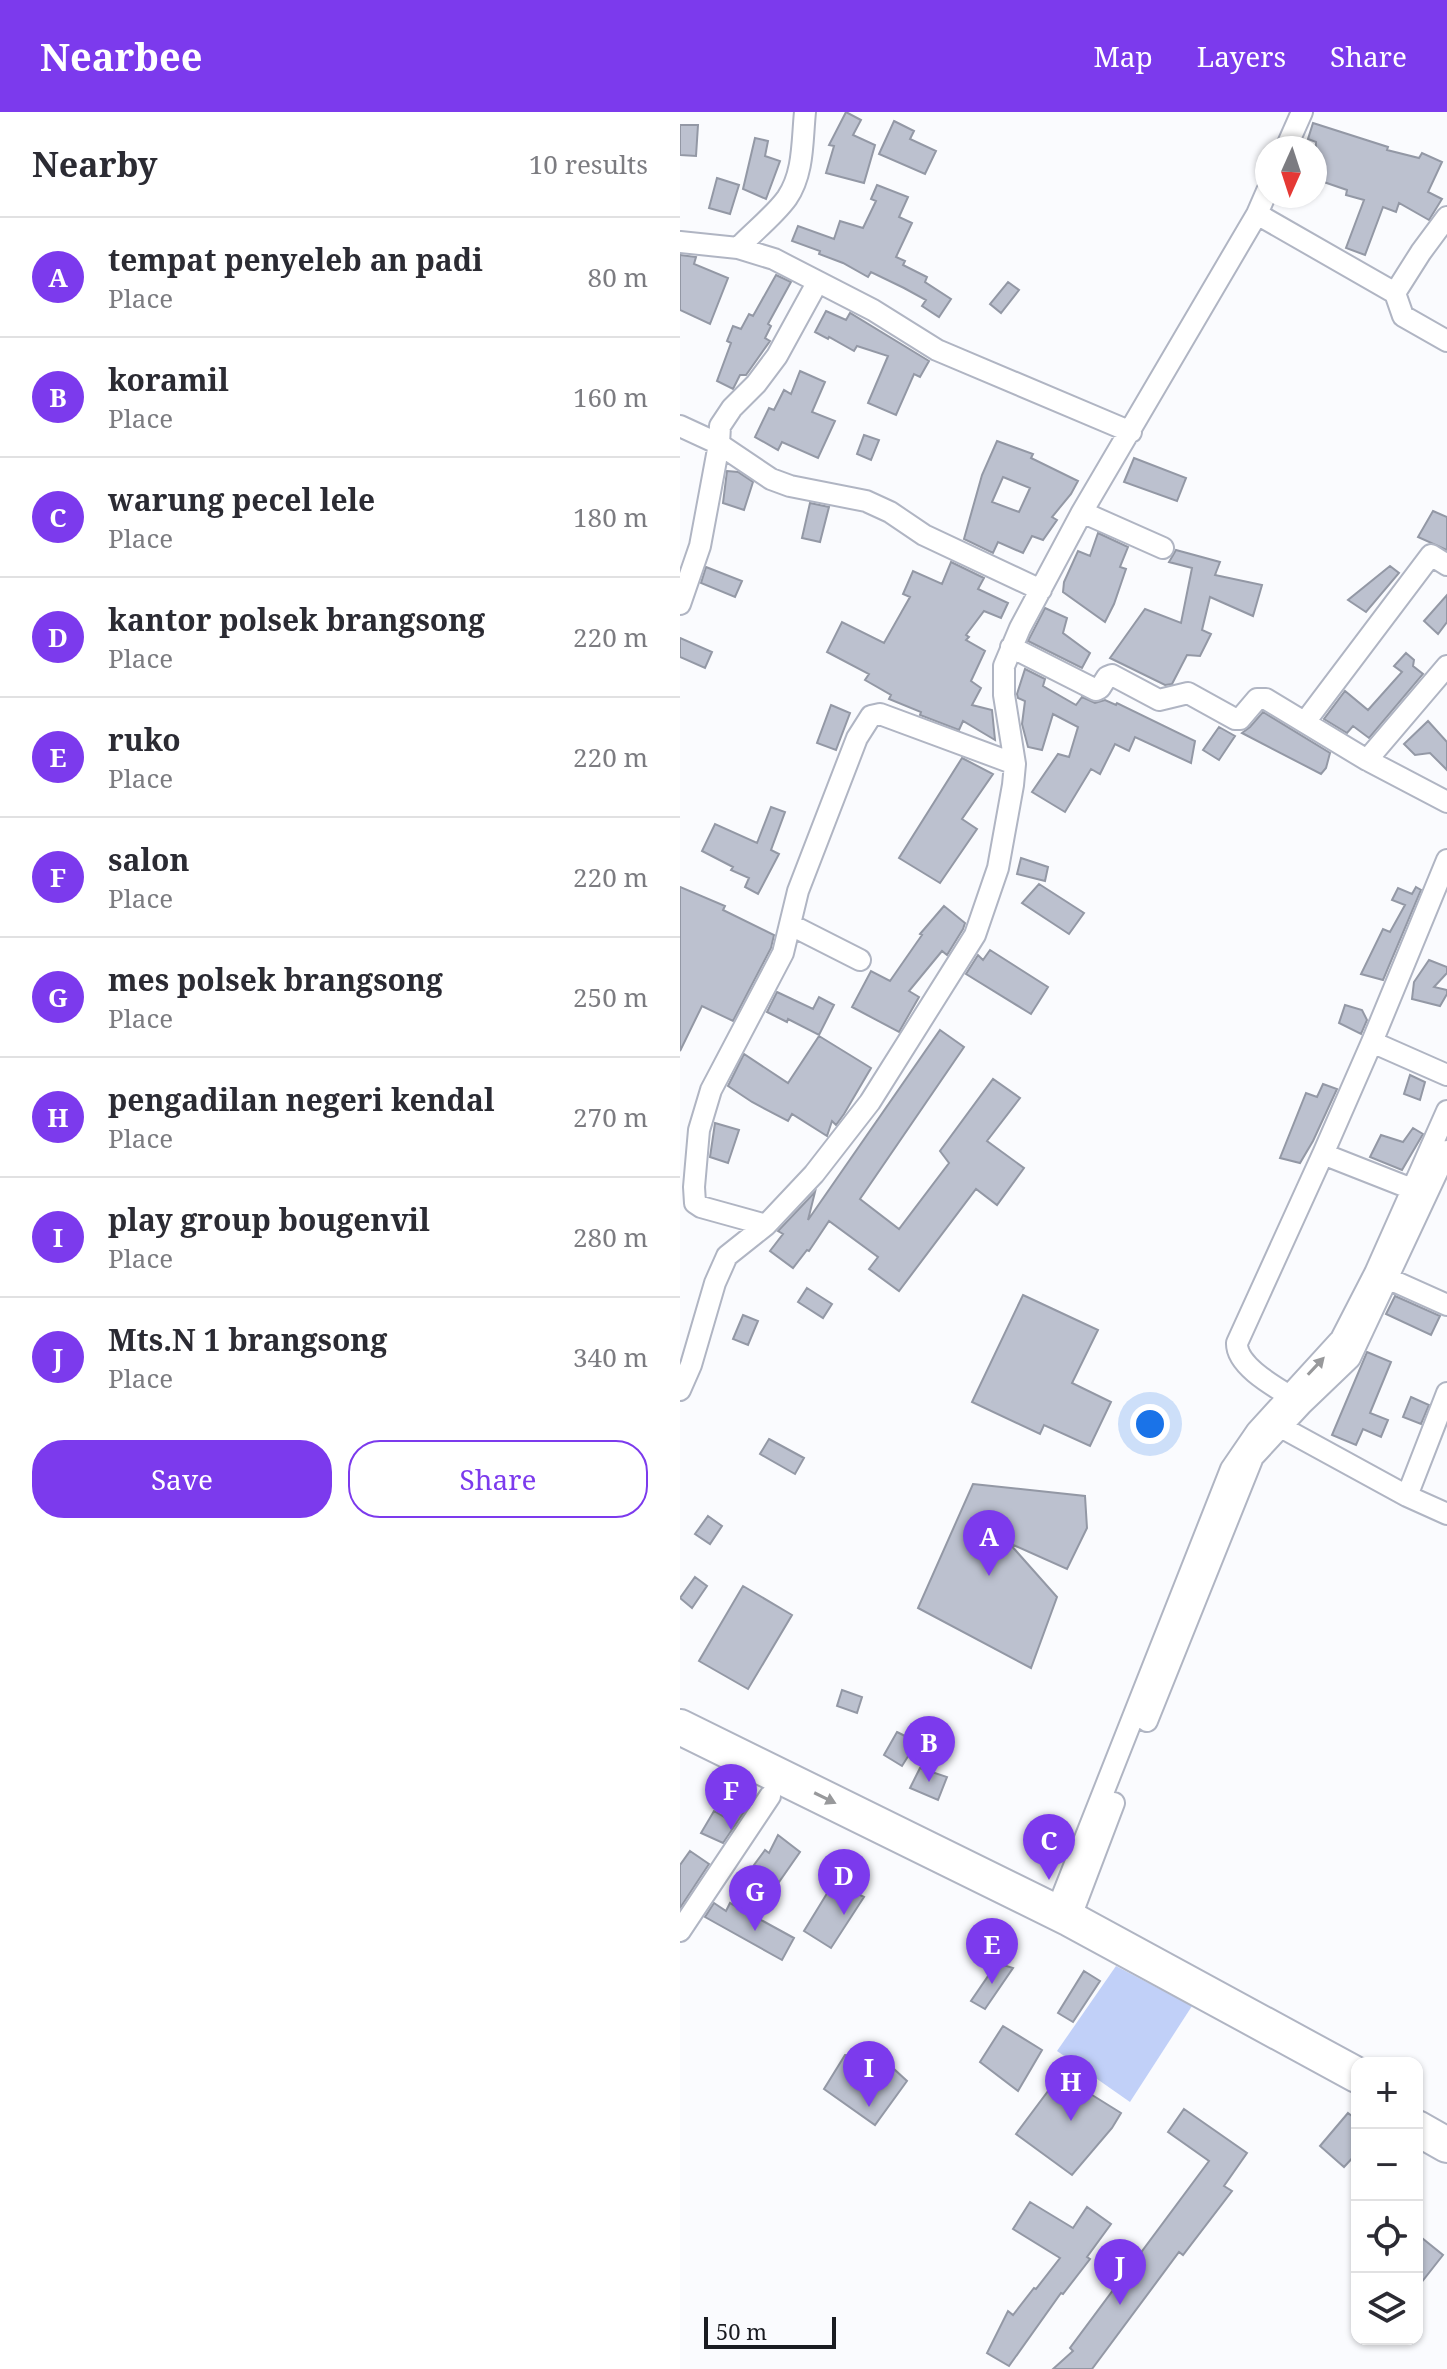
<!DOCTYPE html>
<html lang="en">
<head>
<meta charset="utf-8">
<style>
  :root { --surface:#fff; --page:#f2f2f3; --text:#2b2b33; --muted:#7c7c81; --line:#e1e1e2; --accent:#7c3aed }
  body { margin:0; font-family:"Noto Serif",serif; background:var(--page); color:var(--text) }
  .controls { position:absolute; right:24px; bottom:24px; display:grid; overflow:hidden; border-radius:16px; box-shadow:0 2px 6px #0004 }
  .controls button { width:72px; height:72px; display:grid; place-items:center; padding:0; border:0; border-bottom:2px solid var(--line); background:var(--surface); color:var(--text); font:40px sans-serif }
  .compass { position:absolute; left:575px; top:24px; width:72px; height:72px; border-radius:50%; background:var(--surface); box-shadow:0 2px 6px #0004; rotate:183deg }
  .scale { position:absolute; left:24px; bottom:20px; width:132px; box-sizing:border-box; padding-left:8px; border:4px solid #1a1c21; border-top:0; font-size:22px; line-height:28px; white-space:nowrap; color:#1a1c21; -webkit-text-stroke:6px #fafbfe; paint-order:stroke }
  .you { position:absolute; left:470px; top:1312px; width:28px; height:28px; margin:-20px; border:6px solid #fff; border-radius:50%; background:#1a73e8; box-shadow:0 0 0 12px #1a73e833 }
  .badge { display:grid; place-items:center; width:52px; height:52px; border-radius:50%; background:var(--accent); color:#fff; font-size:26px; font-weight:700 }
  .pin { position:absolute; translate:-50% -66px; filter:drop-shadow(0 2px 4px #0008) }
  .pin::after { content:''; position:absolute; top:42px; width:28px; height:24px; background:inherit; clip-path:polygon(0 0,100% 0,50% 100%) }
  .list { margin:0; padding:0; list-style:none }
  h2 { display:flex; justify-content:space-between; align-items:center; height:104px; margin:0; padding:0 32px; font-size:34px }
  h2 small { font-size:26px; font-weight:400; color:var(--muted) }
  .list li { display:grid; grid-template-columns:52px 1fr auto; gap:24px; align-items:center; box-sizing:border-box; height:120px; padding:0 32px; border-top:2px solid var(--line) }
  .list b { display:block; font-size:30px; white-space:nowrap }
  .list p { margin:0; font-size:26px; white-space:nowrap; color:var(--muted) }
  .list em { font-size:26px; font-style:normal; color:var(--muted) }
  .actions { display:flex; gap:16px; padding:24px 32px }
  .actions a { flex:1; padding:18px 0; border:2px solid var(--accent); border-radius:32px; text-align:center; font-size:28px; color:var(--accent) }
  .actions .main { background:var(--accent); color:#fff }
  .icon { flex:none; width:44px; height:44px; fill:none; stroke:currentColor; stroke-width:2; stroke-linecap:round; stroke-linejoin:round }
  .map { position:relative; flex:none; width:767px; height:2257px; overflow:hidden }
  header { display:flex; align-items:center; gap:48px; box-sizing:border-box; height:112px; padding:0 40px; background:var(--accent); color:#fff }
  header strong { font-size:38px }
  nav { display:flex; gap:44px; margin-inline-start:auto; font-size:28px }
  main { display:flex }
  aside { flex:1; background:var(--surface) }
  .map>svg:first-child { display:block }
</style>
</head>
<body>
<header>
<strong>Nearbee</strong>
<nav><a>Map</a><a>Layers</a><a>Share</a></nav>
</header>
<main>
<aside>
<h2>Nearby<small>10 results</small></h2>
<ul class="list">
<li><span class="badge">A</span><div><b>tempat penyeleb an padi</b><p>Place</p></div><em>80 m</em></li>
<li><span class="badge">B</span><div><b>koramil</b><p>Place</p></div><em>160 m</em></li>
<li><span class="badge">C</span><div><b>warung pecel lele</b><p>Place</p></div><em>180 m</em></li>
<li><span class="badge">D</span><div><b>kantor polsek brangsong</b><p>Place</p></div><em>220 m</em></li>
<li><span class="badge">E</span><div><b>ruko</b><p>Place</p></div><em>220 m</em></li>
<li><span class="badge">F</span><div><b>salon</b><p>Place</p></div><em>220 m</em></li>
<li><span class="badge">G</span><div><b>mes polsek brangsong</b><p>Place</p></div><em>250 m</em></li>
<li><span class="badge">H</span><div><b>pengadilan negeri kendal</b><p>Place</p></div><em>270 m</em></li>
<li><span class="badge">I</span><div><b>play group bougenvil</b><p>Place</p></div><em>280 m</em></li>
<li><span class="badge">J</span><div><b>Mts.N 1 brangsong</b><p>Place</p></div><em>340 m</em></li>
</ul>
<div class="actions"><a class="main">Save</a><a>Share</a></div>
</aside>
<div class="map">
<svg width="767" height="2257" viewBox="0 0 767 2257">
  <rect width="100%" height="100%" fill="#fafbfe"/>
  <!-- green -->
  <path fill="#c1d0f8" d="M 436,1854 L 512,1894 L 450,1990 L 377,1939 Z"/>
  <!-- building -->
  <path fill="#bcc1cf" stroke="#9398a5" stroke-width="2" fill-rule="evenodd" d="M 166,0 L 181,8 L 173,23 L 195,33 L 184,71 L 146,61 L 154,34 L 149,33 Z
    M 214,9 L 234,19 L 230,27 L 256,39 L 245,62 L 199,42 Z
    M 633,11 L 708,35 L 707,38 L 739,46 L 742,41 L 762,50 L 748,80 L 762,87 L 749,108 L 719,91 L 716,100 L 703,95 L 685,143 L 666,136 L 684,88 L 666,83 L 667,78 L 635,67 L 636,30 L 628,27 Z
    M 0,13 L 18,13 L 16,44 L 0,43 Z
    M 75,26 L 88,29 L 85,44 L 100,49 L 86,87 L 63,77 Z
    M 37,66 L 59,73 L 50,102 L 29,96 Z
    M 197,73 L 228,85 L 219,105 L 232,111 L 216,145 L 225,149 L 223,153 L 247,165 L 245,170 L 271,187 L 259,205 L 242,194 L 246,188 L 224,176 L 191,160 L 188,165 L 163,151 L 139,142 L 140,139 L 112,129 L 118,114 L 154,127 L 160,109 L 183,116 L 196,89 L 191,87 Z
    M 0,143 L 16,145 L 14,152 L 48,166 L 30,212 L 0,198 Z
    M 96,163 L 111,170 L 88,212 L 91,214 L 85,226 L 90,229 L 66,263 L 60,263 L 53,277 L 37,269 L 51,231 L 47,229 L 53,214 L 61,217 L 69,202 L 73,204 Z
    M 328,170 L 339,178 L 321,201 L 310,192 Z
    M 146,199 L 166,208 L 170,201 L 249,249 L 240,265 L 234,262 L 216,303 L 188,291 L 208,244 L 177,234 L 174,239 L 149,225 L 148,227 L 135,220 Z
    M 120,259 L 145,270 L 132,300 L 155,309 L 138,346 L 102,330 L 98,338 L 75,325 L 89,296 L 94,298 L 104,278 L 111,282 Z
    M 184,323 L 199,328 L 191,348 L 177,342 Z
    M 317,329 L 353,342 L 351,346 L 398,369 L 391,382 L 372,405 L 377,408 L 363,428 L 352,424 L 343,441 L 318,430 L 313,441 L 284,427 L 302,363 ZM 323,365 L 350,376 L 339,400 L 312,390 Z
    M 454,346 L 506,366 L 497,389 L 444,370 Z
    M 47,359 L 58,360 L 73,370 L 64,398 L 43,391 Z
    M 130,391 L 149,395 L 140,430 L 122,426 Z
    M 753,399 L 767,405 L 767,438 L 738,425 Z
    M 418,421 L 448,435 L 440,455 L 446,457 L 434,492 L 425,510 L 383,480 L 384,470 L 398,439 L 410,444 Z
    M 496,438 L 540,450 L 535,463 L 582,473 L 573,504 L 530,485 L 522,518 L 531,522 L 520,544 L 507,543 L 492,572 L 485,573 L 430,546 L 465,497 L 501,511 L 512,456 L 489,450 Z
    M 271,450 L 304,466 L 298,477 L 328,491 L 321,506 L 304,499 L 286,523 L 289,525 L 286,528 L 305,539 L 291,569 L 301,576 L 292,593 L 312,598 L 315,628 L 283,609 L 279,618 L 240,603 L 241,600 L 209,587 L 211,583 L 185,568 L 189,562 L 147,540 L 162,510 L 204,531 L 230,485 L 223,482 L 233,459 L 262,472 Z
    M 710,454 L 719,461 L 686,500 L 668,488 Z
    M 26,455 L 62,469 L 55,485 L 21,471 Z
    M 767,483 L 767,510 L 758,522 L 744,509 Z
    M 365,496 L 387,506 L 383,521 L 410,541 L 402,556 L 348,529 Z
    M 0,526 L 32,540 L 25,556 L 0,545 Z
    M 726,541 L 734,548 L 733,554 L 743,562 L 689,626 L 673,614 L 667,621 L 644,607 L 665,579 L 688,598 L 722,560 L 714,554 Z
    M 345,557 L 365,567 L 363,574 L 396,593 L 402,585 L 415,591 L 425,588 L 436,593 L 437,591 L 515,629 L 511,651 L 455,625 L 449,639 L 435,632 L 420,662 L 411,657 L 385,700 L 352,680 L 378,642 L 389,645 L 398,615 L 373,602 L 362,638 L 348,635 L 342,612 L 345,589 L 338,586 L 337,582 Z
    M 151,593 L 170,601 L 156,638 L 137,631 Z
    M 583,600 L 650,641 L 646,656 L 641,662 L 562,621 L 570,615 Z
    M 748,609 L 767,630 L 767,658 L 750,641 L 735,643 L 724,632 Z
    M 539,615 L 555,624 L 539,648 L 523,638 Z
    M 282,646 L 313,662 L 282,707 L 297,717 L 260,771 L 219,746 Z
    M 91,695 L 105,700 L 91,738 L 99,742 L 78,782 L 65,775 L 69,766 L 51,758 L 53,755 L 22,739 L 35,712 L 77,731 Z
    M 341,746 L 368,755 L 365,769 L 337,762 Z
    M 359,772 L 404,801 L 389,822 L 342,791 Z
    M 0,775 L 45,794 L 43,798 L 94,823 L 91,836 L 53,909 L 22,894 L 0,939 Z
    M 736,775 L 741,778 L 703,868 L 681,862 L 703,817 L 710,820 L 725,793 L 712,788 L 718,776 L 732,782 Z
    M 264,794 L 285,811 L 283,817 L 267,843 L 262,839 L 229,879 L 239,885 L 219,920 L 172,895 L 191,859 L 210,869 L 242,823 L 240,822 Z
    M 310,838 L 368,875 L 351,902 L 286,862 L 298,843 L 303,848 Z
    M 749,848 L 767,855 L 767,861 L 754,875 L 767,878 L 767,882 L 760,894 L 732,887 L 734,870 Z
    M 97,880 L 133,897 L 139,885 L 154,893 L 139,923 L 108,907 L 107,910 L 87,900 Z
    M 665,893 L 682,898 L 687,908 L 681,922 L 659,911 Z
    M 260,918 L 284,935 L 180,1087 L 219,1117 L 269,1051 L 260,1039 L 313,967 L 340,986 L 307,1029 L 344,1056 L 317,1093 L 296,1077 L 219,1179 L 189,1157 L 198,1145 L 149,1109 L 129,1139 L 127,1138 L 113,1156 L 90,1139 L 103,1122 L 98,1119 L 135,1080 L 128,1108 Z
    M 139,924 L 191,956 L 164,1002 L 156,1013 L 152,1009 L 147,1024 L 112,1002 L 108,1009 L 72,990 L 48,974 L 64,942 L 108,971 Z
    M 730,963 L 745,970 L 740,988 L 724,982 Z
    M 643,972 L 657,977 L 633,1029 L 620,1051 L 600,1046 L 626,981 L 637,985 Z
    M 35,1011 L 59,1018 L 48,1051 L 30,1045 Z
    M 733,1016 L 743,1022 L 722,1058 L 690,1045 L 701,1023 L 723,1030 Z
    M 127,1176 L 152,1192 L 143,1206 L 118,1190 Z
    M 343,1183 L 418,1218 L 392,1271 L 431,1290 L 410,1334 L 364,1313 L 360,1322 L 292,1290 Z
    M 715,1184 L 760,1204 L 751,1223 L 706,1202 Z
    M 63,1203 L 78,1209 L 68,1233 L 53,1227 Z
    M 687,1240 L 711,1250 L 690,1301 L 708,1308 L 701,1325 L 683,1317 L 676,1333 L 652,1323 Z
    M 731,1285 L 749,1293 L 741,1312 L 723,1305 Z
    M 89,1327 L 124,1346 L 115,1362 L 80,1342 Z
    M 293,1372 L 405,1384 L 407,1416 L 387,1457 L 329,1431 L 377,1485 L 351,1556 L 238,1496 Z
    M 28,1404 L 42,1414 L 30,1432 L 15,1422 Z
    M 15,1465 L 27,1474 L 12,1496 L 0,1486 Z
    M 63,1474 L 112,1503 L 68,1577 L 19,1549 Z
    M 162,1578 L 182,1585 L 177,1601 L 157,1594 Z
    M 217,1620 L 237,1630 L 222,1654 L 204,1643 Z
    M 240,1656 L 267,1665 L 258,1688 L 230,1676 Z
    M 54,1695 L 64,1700 L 43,1731 L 21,1721 L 34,1699 L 48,1707 Z
    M 98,1723 L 120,1740 L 99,1770 L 74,1753 L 85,1738 L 89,1741 Z
    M 10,1739 L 29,1752 L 0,1796 L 0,1753 Z
    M 154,1770 L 184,1785 L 151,1836 L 124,1819 Z
    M 34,1791 L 46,1799 L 50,1791 L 114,1826 L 102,1848 L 25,1805 Z
    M 317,1851 L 333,1856 L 305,1897 L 291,1889 Z
    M 404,1859 L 420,1869 L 393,1910 L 378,1901 Z
    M 323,1914 L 362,1938 L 338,1979 L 300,1950 Z
    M 165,1943 L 202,1946 L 227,1969 L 195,2013 L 144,1977 Z
    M 380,1963 L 441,2001 L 432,2016 L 392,2063 L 336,2022 Z
    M 504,1997 L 567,2041 L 544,2074 L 552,2079 L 503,2143 L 499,2140 L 412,2257 L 373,2257 L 393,2239 L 390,2236 L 529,2049 L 488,2020 Z
    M 668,2001 L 677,2008 L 677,2041 L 664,2055 L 640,2034 Z
    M 350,2090 L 393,2116 L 407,2095 L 431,2112 L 407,2145 L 410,2147 L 383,2182 L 381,2181 L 329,2254 L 307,2241 L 328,2199 L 333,2203 L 354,2176 L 356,2177 L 380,2146 L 333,2117 Z
    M 737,2122 L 763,2143 L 737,2176 Z"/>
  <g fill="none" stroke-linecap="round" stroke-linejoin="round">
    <defs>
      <path id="minor" d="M 606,36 L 622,0
        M 577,102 L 715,181 L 723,204 L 767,229
        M 0,130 L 58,136 L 94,147 L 193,198 L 257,238 L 451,320
        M 58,136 C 73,120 94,104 107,86 C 124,61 122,29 125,0
        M 715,181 L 741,140 L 767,105
        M 0,314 L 39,332 L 91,367 L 110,374 L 186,389 L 210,400 L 244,423 L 361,478
        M 402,400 L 483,436
        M 0,492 L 20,434 L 39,332 L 40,314 L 52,296 L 76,272 L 97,244 L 137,171
        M 331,535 L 416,578 L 420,576 L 427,565 L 432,563 L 479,588 L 508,581 L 555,607 L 560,607 L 577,587 L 586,587 L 687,648 L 767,690
        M 625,610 L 751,443 L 767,453
        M 687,648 L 767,554
        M 767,748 L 692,930 L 767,963
        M 111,813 L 180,848
        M 692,930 L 643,1042 L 732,1077
        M 86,1113 L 21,1095 L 15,1091 L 14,1075 L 19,1018 L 31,978 L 103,841 L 118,779 L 177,626 L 191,604 L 200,602 L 335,652
        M 698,1162 L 767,1193
        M 0,1278 L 11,1253 L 35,1171 L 47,1144 L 86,1113 L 134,1062 L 190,990 L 295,823 L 318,756 L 333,673 L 335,652 L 324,583 L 324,554 L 340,516 L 402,400 L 577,102 L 587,79
        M 618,1289 C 599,1277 556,1255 557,1231 L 643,1042
        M 590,1309 L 727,1384 L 767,1402
        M 727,1384 L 767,1281
        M 467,1609 L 573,1345 L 622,1292 L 670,1246 L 767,1039
        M 376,1800 L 551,1357 L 577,1319 L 661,1227 L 695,1161 L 767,999
        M 390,1807 L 434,1691
        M 0,1819 L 90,1684"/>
      <path id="trunk" d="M 0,1615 L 390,1807 L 677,1963
        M 737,2016 L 767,2033"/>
    </defs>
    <!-- minor casing -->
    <use href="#minor" stroke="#b0b5c3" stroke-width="24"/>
    <!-- trunk casing -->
    <use href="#trunk" stroke="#b0b5c3" stroke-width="38"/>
    <!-- minor -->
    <use href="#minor" stroke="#fff" stroke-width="20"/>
    <!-- trunk -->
    <use href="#trunk" stroke="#fff" stroke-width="34"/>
  </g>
  <!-- one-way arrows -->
  <defs><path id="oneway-solid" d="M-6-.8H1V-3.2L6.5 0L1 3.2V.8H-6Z" transform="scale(2)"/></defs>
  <g fill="#98999b">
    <use href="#oneway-solid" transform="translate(636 1254) rotate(-47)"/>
    <use href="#oneway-solid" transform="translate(145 1686) rotate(26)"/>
  </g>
</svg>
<div class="controls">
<button>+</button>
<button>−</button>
<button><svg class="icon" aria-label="locate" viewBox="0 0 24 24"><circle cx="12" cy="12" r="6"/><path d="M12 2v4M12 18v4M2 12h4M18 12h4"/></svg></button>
<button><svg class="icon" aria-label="layers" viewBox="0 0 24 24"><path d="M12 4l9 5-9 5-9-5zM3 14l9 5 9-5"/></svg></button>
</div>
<svg class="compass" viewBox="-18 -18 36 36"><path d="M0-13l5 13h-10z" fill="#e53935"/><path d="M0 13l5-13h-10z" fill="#7c7c81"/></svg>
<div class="scale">50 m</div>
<div class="you"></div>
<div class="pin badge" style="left:309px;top:1464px">A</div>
<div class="pin badge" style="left:249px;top:1670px">B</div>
<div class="pin badge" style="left:369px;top:1768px">C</div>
<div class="pin badge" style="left:164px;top:1803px">D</div>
<div class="pin badge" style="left:312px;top:1872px">E</div>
<div class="pin badge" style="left:51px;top:1718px">F</div>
<div class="pin badge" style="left:75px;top:1819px">G</div>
<div class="pin badge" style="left:391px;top:2009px">H</div>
<div class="pin badge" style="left:189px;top:1995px">I</div>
<div class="pin badge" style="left:440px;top:2193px">J</div>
</div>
</main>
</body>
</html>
